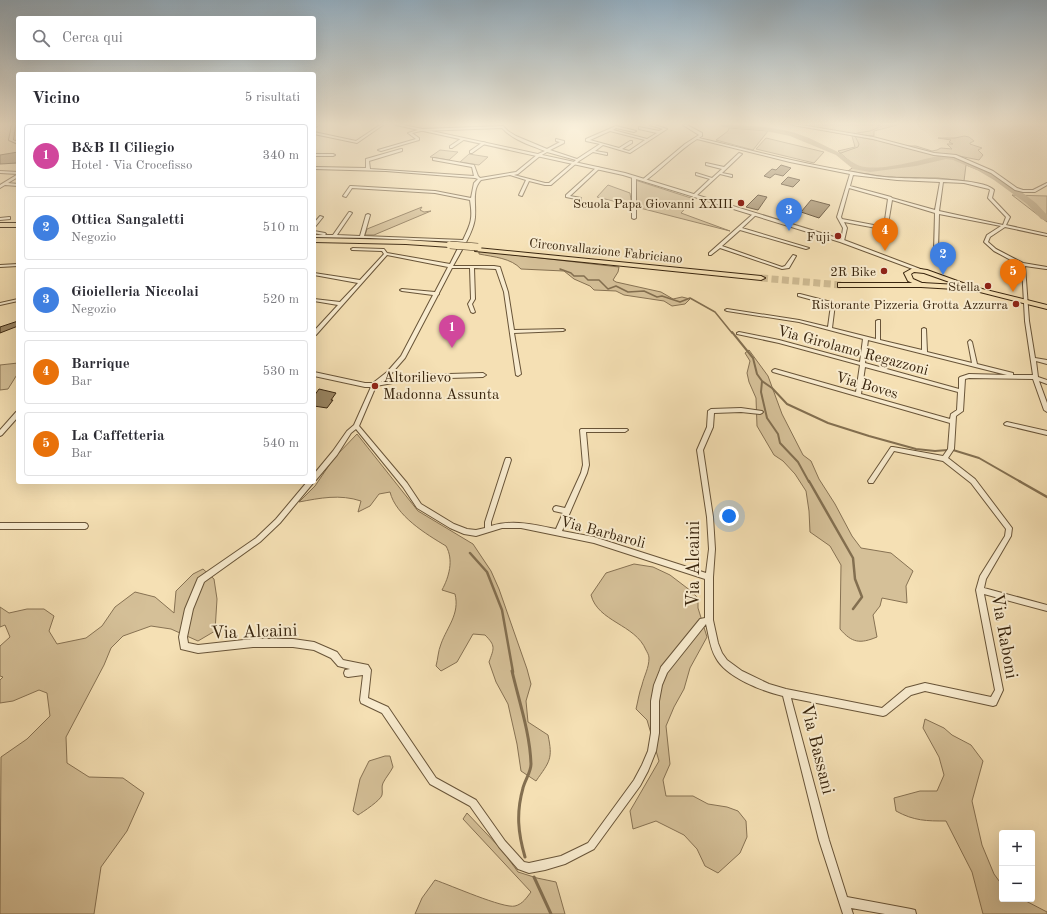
<!DOCTYPE html>
<html lang="it">
<head>
<meta charset="utf-8">
<style>
  :root { --surface:#fff; --page:#f7f7f7; --text:#2b2b33; --muted:#7c7c81; --line:#e1e1e2; --accent:#8f2418 }
  body { margin:0; font-family:"Old Standard TT",serif; background:var(--page); color:var(--text) }
  .controls { position:absolute; right:12px; bottom:12px; display:grid; overflow:hidden; border-radius:4px; box-shadow:0 4px 16px #0002 }
  .controls button { width:36px; height:36px; display:grid; place-items:center; padding:0; border:0; border-bottom:1px solid var(--line); background:var(--surface); color:var(--text); font:20px sans-serif }
  .you { position:absolute; left:729px; top:516px; width:14px; height:14px; margin:-10px; border:3px solid #fff; border-radius:50%; background:#1a73e8; box-shadow:0 0 0 6px #1a73e833 }
  .badge { display:grid; place-items:center; width:26px; height:26px; border-radius:50%; background:var(--accent); color:#fff; font-size:13px; font-weight:700 }
  .pin { position:absolute; translate:-50% -33px; filter:drop-shadow(0 1px 2px #0008) }
  .pin::after { content:''; position:absolute; top:21px; width:14px; height:12px; background:inherit; clip-path:polygon(0 0,100% 0,50% 100%) }
  .list { margin:0; padding:0; list-style:none }
  h2 { display:flex; justify-content:space-between; align-items:center; height:52px; margin:0; padding:0 16px; font-size:17px }
  h2 small { font-size:13px; font-weight:400; color:var(--muted) }
  .list li { display:grid; grid-template-columns:26px 1fr auto; gap:12px; align-items:center; box-sizing:border-box; height:64px; margin:0 8px 8px; padding:0 8px; border:1px solid var(--line); border-radius:4px }
  .list b { display:block; font-size:15px; white-space:nowrap }
  .list p { margin:0; font-size:13px; white-space:nowrap; color:var(--muted) }
  .list em { font-size:13px; font-style:normal; color:var(--muted) }
  .icon { flex:none; width:22px; height:22px; fill:none; stroke:currentColor; stroke-width:2; stroke-linecap:round; stroke-linejoin:round }
  .map { position:relative; flex:none; width:1047px; height:914px; overflow:hidden }
  .search { position:absolute; background:var(--surface); box-shadow:0 4px 16px #0002; left:16px; top:16px; width:300px; height:44px; display:flex; align-items:center; gap:10px; box-sizing:border-box; padding:0 14px; border-radius:4px; color:var(--muted); font-size:15px }
  .panel { position:absolute; background:var(--surface); box-shadow:0 4px 16px #0002; left:16px; top:72px; width:300px; height:412px; border-radius:4px }
  .map>svg:first-child { display:block }
</style>
</head>
<body>
<div class="map">
<svg width="1047" height="914" viewBox="0 0 1047 914">
  <rect width="100%" height="100%" fill="#f5e0b4"/>
  <filter id="stains"><feTurbulence type="fractalNoise" baseFrequency=".005" numOctaves="4"/><feColorMatrix values="0 0 0 0 .2 0 0 0 0 .09 0 0 0 0 .02 0 0 0 .5 -.17"/></filter>
  <radialGradient id="worn" r=".72"><stop offset=".6" stop-color="#630" stop-opacity="0"/><stop offset="1" stop-color="#630" stop-opacity=".3"/></radialGradient>
  <!-- green -->
  <path fill="#d5c098" stroke="#877253" d="M 810,125 L 897,125 L 874,131 L 874,136 L 837,133 L 809,127 Z
    M 729,128 L 768,131 L 753,150 L 716,140 L 728,131 Z
    M 852,136 L 876,140 L 942,157 L 960,158 L 979,167 L 986,173 L 966,165 L 964,181 L 938,178 L 885,177 L 848,171 L 855,166 L 838,151 L 855,147 Z
    M 964,136 L 969,137 L 974,141 L 970,143 L 970,144 L 982,148 L 978,150 L 983,155 L 979,160 L 954,155 L 935,153 L 906,146 L 916,146 L 932,151 L 937,150 L 941,148 L 952,149 L 947,144 L 953,144 L 949,142 L 951,140 L 938,138 L 955,138 Z
    M 766,138 L 824,152 L 814,163 L 756,149 Z
    M 440,150 L 458,152 L 449,160 L 430,157 Z
    M 469,154 L 488,157 L 479,165 L 460,162 Z
    M 635,180 L 694,199 L 681,213 L 730,231 L 636,207 Z
    M 608,185 L 630,193 L 631,200 L 633,201 L 633,206 L 597,197 Z
    M 1012,195 L 1047,196 L 1047,222 Z
    M 422,207 L 420,210 L 424,212 L 431,211 L 374,235 L 365,235 L 367,229 Z
    M 479,251 L 619,267 L 618,272 L 613,280 L 616,282 L 661,292 L 673,299 L 682,297 L 690,299 L 685,304 L 672,306 L 664,301 L 624,295 L 616,291 L 594,290 L 590,286 L 574,279 L 564,271 L 521,269 C 511,258 494,257 479,254 Z
    M 749,350 L 768,376 L 782,414 L 803,455 L 811,461 L 819,479 L 835,504 L 852,536 L 861,548 L 891,553 L 913,571 L 906,586 L 907,603 L 882,598 L 880,606 L 873,615 L 877,637 C 860,644 852,643 840,629 L 841,565 L 830,546 L 810,532 L 809,511 L 806,491 L 795,474 L 783,461 L 774,455 L 757,426 L 756,398 L 749,382 L 747,373 L 750,361 L 745,353 Z
    M 18,363 L 18,373 L 8,389 L 0,390 L 0,365 Z
    M 357,434 L 418,511 L 473,544 L 491,571 L 499,589 L 527,669 L 531,684 L 526,701 L 528,722 L 548,735 C 553,759 550,761 536,781 L 521,771 L 517,744 L 508,704 L 496,682 L 489,662 C 494,648 496,646 485,635 L 473,634 L 457,662 L 441,671 L 436,666 C 438,659 438,651 441,644 C 447,627 460,614 455,594 L 442,590 C 449,577 454,560 446,546 C 426,534 396,516 390,492 L 379,494 L 370,506 L 358,512 L 361,501 C 340,494 320,498 299,502 L 315,486 L 334,458 Z
    M 634,564 L 653,567 L 670,575 L 691,591 L 698,598 L 698,608 L 707,637 L 690,668 L 684,689 L 674,707 L 666,726 L 670,764 L 663,780 L 666,796 L 693,796 L 708,804 L 727,807 L 738,811 L 746,821 L 747,837 L 740,853 L 718,873 L 705,866 L 697,849 L 684,835 L 656,821 L 633,829 L 630,811 L 659,761 L 647,720 L 636,709 C 638,701 639,693 642,685 C 644,676 649,668 649,658 C 649,655 647,652 646,650 C 635,624 598,622 591,595 L 606,573 Z
    M 203,569 L 214,579 L 217,599 L 215,631 L 198,641 L 171,629 L 151,626 L 123,636 L 111,648 L 104,665 L 66,737 L 67,763 L 89,777 L 123,778 L 144,793 L 127,831 L 101,867 L 94,914 L 0,914 L 1,757 L 27,739 L 50,716 L 47,693 L 39,690 L 13,701 L 0,703 L 0,680 L 3,677 L 0,676 L 0,646 L 10,637 L 5,625 L 0,627 L 0,607 L 9,613 L 27,609 L 44,609 L 54,616 L 49,631 L 57,644 L 86,638 L 102,626 L 115,607 L 135,592 L 155,597 L 174,613 L 176,591 L 193,574 Z
    M 925,719 L 944,728 L 952,735 L 971,745 L 983,761 L 972,801 L 982,845 L 994,874 L 1002,885 L 1002,899 L 1022,899 L 1047,912 L 1047,914 L 983,914 L 972,872 L 946,821 C 927,821 914,821 896,811 L 894,798 L 920,791 L 937,791 L 944,775 L 939,757 L 923,728 Z
    M 385,756 L 390,756 L 393,767 C 390,773 386,777 383,783 C 381,787 383,791 382,795 C 381,800 363,812 358,815 L 353,811 L 360,779 L 369,761 Z
    M 467,813 L 502,850 L 518,872 L 537,878 L 556,882 L 565,914 L 415,914 L 422,898 L 435,880 C 450,885 504,909 515,906 C 523,904 527,897 531,892 L 463,819 Z"/>
  <g fill="none" stroke-linecap="round" stroke-linejoin="round">
    <!-- stream-far4 -->
    <path stroke="#836f50" stroke-width="1" d="M 857,133 L 870,131 L 884,125
      M 838,154 L 858,147 L 859,144 L 855,136"/>
    <!-- stream-far3 -->
    <path stroke="#836f50" stroke-width="1.5" d="M 560,269 L 571,273 L 574,276 L 584,276 L 588,280 L 599,280 L 608,289 L 616,286 L 628,292 L 644,291 L 657,297 L 662,296 L 680,302 L 690,298 L 715,312 L 732,333"/>
    <!-- stream-far2 -->
    <path stroke="#836f50" stroke-width="2" d="M 732,332 L 753,358 L 757,374 L 762,381 L 772,388 L 787,404 L 828,423 L 869,436 L 916,449 L 935,451 L 948,450
      M 762,381 L 761,392 L 767,418 L 778,434 L 780,443 L 798,462 L 809,482
      M 953,450 L 979,458 L 1021,482"/>
    <!-- stream-far1 -->
    <path stroke="#836f50" stroke-width="2.5" d="M 809,481 L 853,558 L 855,579 L 862,597 L 853,609
      M 1019,481 L 1047,497
      M 470,553 L 487,572 L 502,610 L 513,672"/>
    <!-- stream -->
    <path stroke="#836f50" stroke-width="3" d="M 512,671 C 519,701 530,733 531,764 C 531,772 525,780 523,788 C 516,813 518,833 525,857
      M 534,877 L 551,914"/>
    <!-- river -->
    <path fill="#b5a07c" fill-rule="evenodd" d="M 720,125 C 745,125 768,126 792,132 C 807,136 821,144 834,150 C 843,154 851,163 860,166 C 882,172 921,159 944,155 C 966,152 1015,186 1032,200 C 1038,204 1042,210 1047,215 L 1047,221 L 1041,219 L 1027,204 L 994,180 L 977,170 L 953,160 L 946,159 L 916,166 L 870,172 L 853,169 L 836,155 L 790,136 L 761,130 L 723,127 Z"/>
  </g>
  <!-- building -->
  <path fill="#9b8664" stroke="#39250e" d="M 18,152 L 18,162 L 17,163 L 0,164 L 0,155 Z
    M 781,165 L 791,168 L 783,176 L 775,174 L 770,178 L 764,176 L 772,169 L 776,170 Z
    M 788,177 L 800,180 L 793,187 L 781,184 Z
    M 758,195 L 767,197 L 758,210 L 746,207 Z
    M 811,200 L 830,205 L 819,218 L 801,212 Z
    M 18,321 L 18,326 L 0,333 L 0,327 Z
    M 319,389 L 336,393 L 331,400 L 333,400 L 327,408 L 314,406 L 314,396 Z"/>
  <g fill="none" stroke-linecap="round" stroke-linejoin="round">
    <!-- trunk-tunnel -->
    <path stroke="#cfbb93" stroke-width="7" stroke-dasharray="7 3.5" stroke-linecap="butt" d="M 761,278 L 841,285"/>
    <defs>
      <path id="minor" d="M 12,125 L 15,125 L 13,140 L 18,142 L 18,144 L 9,140 Z
        M 315,125 L 319,125 L 314,128 L 314,126 Z
        M 380,125 L 383,125 L 357,143 L 314,134 L 314,132 L 356,141 Z
        M 650,125 L 655,125 L 667,129 L 630,153 L 603,145 L 595,151 L 607,153 L 607,155 L 593,152 L 579,161 L 551,185 L 545,185 L 529,181 L 522,196 L 519,195 L 526,180 L 510,175 L 481,180 C 470,191 478,209 474,223 C 471,236 460,253 453,266 L 494,266 L 500,267 L 508,292 L 514,330 L 563,329 L 565,330 L 563,331 L 514,333 L 521,374 L 518,376 L 516,375 L 504,292 L 496,269 L 474,268 L 475,299 L 472,304 L 475,312 L 473,313 L 471,312 L 468,304 L 471,299 L 470,268 L 452,268 L 439,293 L 439,294 L 438,295 L 405,358 L 391,374 L 381,382 L 415,375 L 483,373 L 486,375 L 483,377 L 415,379 L 376,386 L 359,426 L 407,483 L 421,504 L 454,524 L 467,529 L 476,530 L 485,528 L 485,522 L 505,460 L 506,458 L 510,458 L 511,460 L 491,522 L 491,526 C 514,519 534,525 556,529 L 563,513 L 554,511 L 553,509 L 554,507 L 556,506 L 565,508 L 581,473 L 583,465 L 580,430 L 581,429 L 627,429 L 628,430 L 625,432 L 586,432 L 589,465 L 587,473 L 562,531 L 594,537 L 706,573 L 709,549 L 707,517 L 697,450 L 707,427 L 708,411 L 711,409 L 741,408 L 762,411 L 763,412 L 762,413 L 760,414 L 741,412 L 714,413 L 713,427 L 703,450 L 713,517 L 715,549 L 713,577 L 713,620 L 718,643 L 722,653 L 727,660 L 742,671 L 769,684 L 786,689 L 882,708 L 906,688 L 925,683 L 991,697 L 995,690 L 976,590 L 980,576 L 1005,536 L 1006,529 L 971,483 L 943,461 L 894,451 L 873,483 L 869,483 L 868,481 L 891,447 L 893,447 L 943,456 L 948,449 L 950,423 L 773,372 L 772,371 L 773,370 L 775,369 L 856,392 L 860,365 L 779,343 L 737,334 L 737,333 L 739,332 L 779,340 L 860,362 L 863,339 L 799,322 L 727,311 L 725,310 L 727,309 L 799,320 L 828,327 L 831,305 L 798,296 L 798,294 L 800,294 L 835,303 L 835,304 L 832,328 L 876,339 L 876,321 L 878,320 L 880,320 L 880,340 L 922,350 L 922,329 L 924,328 L 926,329 L 927,352 L 972,363 L 968,342 L 970,340 L 972,342 L 977,364 L 1013,373 L 1013,375 L 1033,375 L 1025,321 L 1022,267 L 1020,265 L 994,251 L 984,242 L 987,235 L 1001,226 L 939,214 L 938,251 L 936,252 L 934,251 L 935,213 L 892,200 L 887,230 L 844,222 L 847,228 L 844,241 L 841,242 L 843,228 L 837,217 L 850,174 L 790,162 L 697,139 C 678,151 663,168 645,181 L 642,180 L 685,144 L 699,135 L 683,125 L 687,125 L 702,133 L 702,136 L 699,138 C 750,150 801,164 853,172 C 869,175 885,178 901,178 C 919,179 983,178 994,190 L 992,198 L 1010,217 L 1006,225 L 1047,234 L 1047,236 L 1005,227 L 990,237 L 988,242 L 996,249 L 1023,263 L 1047,267 L 1047,269 L 1046,269 L 1025,266 L 1029,321 L 1035,358 L 1047,360 L 1047,364 L 1036,361 L 1038,377 L 1047,380 L 1047,384 L 1039,381 L 1047,403 L 1047,412 L 1044,410 L 1033,379 L 969,378 L 965,379 L 963,411 L 956,416 L 954,449 L 948,458 L 975,479 L 1012,528 L 1011,536 L 986,579 L 984,588 L 1047,605 L 1047,611 L 984,594 L 1003,690 L 996,705 L 993,706 L 925,691 L 911,695 L 886,715 L 883,716 L 791,698 L 829,840 L 847,897 L 911,909 L 915,910 L 916,914 L 885,914 L 851,908 L 853,914 L 843,914 L 819,840 L 783,696 C 762,691 726,677 716,658 C 710,648 709,636 706,624 L 667,673 L 662,685 L 659,701 L 659,733 L 656,751 L 648,771 L 640,786 L 594,849 L 565,864 L 545,870 L 529,873 L 518,869 L 499,847 L 470,806 L 430,784 L 382,713 L 361,703 L 360,700 L 363,675 L 348,677 L 345,676 L 344,673 L 345,670 L 350,669 L 338,666 L 331,658 L 314,650 L 293,647 L 253,647 L 198,653 L 181,649 L 179,637 L 185,609 L 198,578 L 256,538 L 276,519 L 307,482 L 314,482 L 280,523 L 260,542 L 204,582 L 193,609 L 187,637 L 188,643 L 198,645 L 253,639 L 293,639 L 314,642 L 337,652 L 343,660 L 368,665 L 371,670 L 368,698 L 388,707 L 436,778 L 476,800 L 505,841 L 524,862 L 529,863 L 561,856 L 588,843 L 634,780 L 642,765 L 648,751 L 651,733 L 651,701 L 654,685 L 660,670 L 661,667 L 700,619 L 705,618 L 705,579 L 594,543 L 521,528 L 502,528 L 476,536 L 464,534 L 450,528 L 417,508 L 403,487 L 356,429 L 351,433 L 337,455 L 316,480 L 314,480 L 314,474 L 333,451 L 347,431 L 354,425 L 371,387 L 365,387 L 314,376 L 314,372 L 365,383 L 373,383 L 387,372 L 401,356 L 433,295 L 402,291 L 400,290 L 402,289 L 435,292 L 448,267 L 387,255 L 316,335 L 314,335 L 314,331 L 338,305 L 314,301 L 314,299 L 340,302 L 358,283 L 314,275 L 314,273 L 360,280 L 384,254 L 382,251 L 352,250 L 351,249 L 353,248 L 383,249 L 384,249 L 387,253 L 450,264 L 461,242 L 370,238 L 314,237 L 314,235 L 323,235 L 314,233 L 314,231 L 325,233 L 326,234 L 325,235 L 333,235 L 349,212 L 350,212 L 352,213 L 337,235 L 360,236 L 366,215 L 368,214 L 370,215 L 364,236 L 463,240 C 471,223 473,219 470,200 L 435,193 L 352,188 L 346,197 L 343,196 L 350,186 L 351,186 L 435,191 L 471,198 L 474,183 L 478,179 L 475,178 L 386,171 L 314,169 L 314,167 L 366,168 L 366,159 L 401,149 L 402,149 L 402,151 L 369,161 L 370,169 L 474,176 L 472,167 L 433,160 L 433,158 L 434,158 L 474,165 L 478,176 L 480,178 L 516,172 L 538,154 L 545,151 C 530,145 513,140 502,128 L 421,131 L 412,133 L 419,138 L 419,140 L 381,151 L 378,150 L 416,139 L 408,133 L 421,129 L 503,126 L 508,131 L 516,136 L 547,149 L 560,142 L 556,141 L 556,139 L 564,141 L 564,143 L 550,150 L 577,159 L 600,144 L 586,141 L 586,139 L 616,126 L 636,131 L 634,132 L 616,128 L 613,130 L 647,139 L 657,133 L 639,129 L 639,127 L 659,131 L 663,129 ZM 610,131 L 645,140 L 629,151 L 622,149 L 632,143 L 632,141 L 630,141 L 619,148 L 590,140 ZM 547,152 L 576,160 L 549,183 L 545,183 L 514,175 L 518,174 L 540,156 ZM 853,175 L 897,180 L 940,182 L 935,210 L 892,198 L 891,197 L 850,186 ZM 943,182 L 964,183 L 989,189 L 990,190 L 988,198 L 1006,217 L 1003,225 L 939,211 ZM 849,188 L 888,199 L 884,227 L 842,219 L 841,217 ZM 868,340 L 1007,375 L 969,374 L 960,377 L 959,378 L 959,389 L 865,363 ZM 865,367 L 958,392 L 957,410 L 951,414 L 950,419 L 861,394 Z
        M 793,125 L 801,125 L 873,137 L 934,153 L 956,155 L 993,171 L 1017,188 L 1023,190 L 1033,190 L 1047,183 L 1047,185 L 1035,192 L 1023,192 L 1015,190 L 991,173 L 954,157 L 934,155 L 873,139 Z
        M 462,138 L 465,139 L 452,148 L 450,148 L 450,146 Z
        M 483,142 L 486,143 L 472,153 L 470,153 L 470,151 Z
        M 739,153 L 742,154 L 722,173 L 732,175 L 732,177 L 720,174 L 695,197 L 693,197 L 693,195 L 710,179 L 696,175 L 696,173 L 712,178 L 722,169 L 706,165 L 706,163 L 724,167 Z
        M 314,154 L 333,154 L 335,155 L 333,156 L 314,156 Z
        M 597,167 L 600,168 L 570,196 L 581,198 L 581,200 L 566,197 L 566,195 Z
        M 0,171 L 18,172 L 18,177 L 8,183 L 18,184 L 18,186 L 5,185 L 0,188 L 0,185 L 18,174 L 0,173 Z
        M 634,176 L 636,177 L 636,218 L 634,219 L 632,218 L 632,177 Z
        M 754,213 L 757,214 L 742,228 L 809,248 L 806,249 L 740,230 L 722,246 L 782,267 L 785,266 L 793,255 L 796,256 L 789,268 L 782,269 L 720,248 L 711,255 L 709,255 L 709,253 Z
        M 320,216 L 323,217 L 315,227 L 314,227 L 314,223 Z
        M 9,217 L 10,217 L 10,219 L 0,220 L 0,218 Z
        M 18,264 L 18,266 L 0,267 L 0,265 Z
        M 18,299 L 18,301 L 0,305 L 0,303 Z
        M 18,411 L 18,417 L 2,435 L 0,436 L 0,430 L 16,412 Z
        M 1007,422 L 1047,431 L 1047,435 L 1005,425 L 1004,424 L 1005,423 Z
        M 0,523 L 85,523 L 87,524 L 88,526 L 87,528 L 85,529 L 0,529 Z"/>
      <path id="tertiary" d="M 396,125 L 404,125 L 625,173 L 844,240 L 923,270 L 918,271 L 840,242 L 623,175 Z"/>
      <path id="primary" d="M 913,268 L 927,270 L 974,287 L 1047,305 L 1047,309 L 972,290 L 921,287 L 908,281 L 904,273 ZM 914,272 L 924,273 L 958,285 L 922,283 L 913,279 L 911,274 Z"/>
      <path id="trunk" d="M 0,223 L 18,223 L 18,227 L 0,227 Z
        M 314,238 L 406,240 L 450,243 L 453,245 L 450,247 L 406,244 L 314,242 Z
        M 477,248 L 761,276 L 765,278 L 761,280 L 475,251 L 475,249 Z
        M 838,283 L 924,283 L 928,285 L 924,287 L 838,287 Z"/>
    </defs>
    <!-- minor casing -->
    <use href="#minor" stroke="#685438" stroke-width="2"/>
    <!-- tertiary casing -->
    <use href="#tertiary" stroke="#685438" stroke-width="2"/>
    <!-- primary casing -->
    <use href="#primary" stroke="#39250e" stroke-width="2"/>
    <!-- trunk casing -->
    <use href="#trunk" stroke="#39250e" stroke-width="2"/>
    <!-- minor -->
    <use href="#minor" fill="#f8ebce" fill-rule="evenodd"/>
    <!-- tertiary -->
    <use href="#tertiary" fill="#f8ebce" fill-rule="evenodd"/>
    <!-- primary -->
    <use href="#primary" fill="#f5e0b4" fill-rule="evenodd"/>
    <!-- trunk -->
    <use href="#trunk" fill="#f5e0b4" fill-rule="evenodd"/>
    <defs>
      <path id="trunk-bridge" d="M 450,245 L 478,247"/>
    </defs>
    <!-- trunk-bridge casing -->
    <use href="#trunk-bridge" stroke="#39250e" stroke-width="8" stroke-linecap="butt"/>
    <!-- trunk-bridge -->
    <use href="#trunk-bridge" stroke="#f5e0b4" stroke-width="7"/>
  </g>
  <!-- sky -->
  <linearGradient id="sky" x2="0" y2="1"><stop stop-color="#93acbd"/><stop offset="0.49" stop-color="#faf1dd"/><stop offset="1" stop-color="#faf1dd" stop-opacity="0"/></linearGradient>
  <rect width="1047" height="253" fill="url(#sky)"/>
  <!-- markers -->
  <g fill="#8f2418" stroke="#f8ebce" stroke-width="1.5">
    <circle cx="741" cy="203" r="4"/>
    <circle cx="838" cy="236" r="4"/>
    <circle cx="884" cy="271" r="4"/>
    <circle cx="988" cy="286" r="4"/>
    <circle cx="1016" cy="304" r="4"/>
    <circle cx="375" cy="386" r="4"/>
  </g>
  <g text-anchor="middle" stroke-width="4" stroke-linejoin="round" paint-order="stroke">
    <!-- far-poi labels -->
    <g font-size="13" fill="#39250e" stroke="#f8ebce" text-anchor="end">
      <text x="733" y="208">Scuola Papa Giovanni XXIII</text>
      <text x="830" y="241">Fuji</text>
      <text x="876" y="276">2R Bike</text>
      <text x="980" y="291">Stella</text>
      <text x="1008" y="309">Ristorante Pizzeria Grotta Azzurra</text>
    </g>
    <!-- far-street labels -->
    <g font-size="13" fill="#39250e" stroke="#f8ebce">
      <text transform="translate(606 250) rotate(6)" y="5">Circonvallazione Fabriciano</text>
    </g>
    <!-- street labels -->
    <g font-size="15" fill="#39250e" stroke="#f8ebce">
      <text transform="translate(853 350) rotate(15)" y="5">Via Girolamo Regazzoni</text>
      <text transform="translate(867 385) rotate(16)" y="5">Via Boves</text>
      <text transform="translate(603 532) rotate(15)" y="5">Via Barbaroli</text>
    </g>
    <!-- poi labels -->
    <g font-size="15" fill="#39250e" stroke="#f8ebce" text-anchor="start">
      <text x="383" y="382">Altorilievo<tspan x="383" dy="17">Madonna Assunta</tspan></text>
    </g>
    <!-- near-street labels -->
    <g font-size="18" fill="#39250e" stroke="#f8ebce">
      <text transform="translate(693 564) rotate(-90)" y="6">Via Alcaini</text>
      <text transform="translate(254 631) rotate(-2)" y="6">Via Alcaini</text>
      <text transform="translate(1005 636) rotate(80)" y="6">Via Raboni</text>
      <text transform="translate(818 749) rotate(76)" y="6">Via Bassani</text>
    </g>
  </g>
  <rect width="100%" height="100%" filter="url(#stains)"/>
  <rect width="100%" height="100%" fill="url(#worn)"/>
</svg>
<div class="controls">
<button>+</button>
<button>−</button>
</div>
<div class="you"></div>
<div class="pin badge" style="left:452px;top:348px;background:#d1479c">1</div>
<div class="pin badge" style="left:943px;top:275px;background:#3f7fe0">2</div>
<div class="pin badge" style="left:789px;top:231px;background:#3f7fe0">3</div>
<div class="pin badge" style="left:885px;top:251px;background:#e8710a">4</div>
<div class="pin badge" style="left:1013px;top:292px;background:#e8710a">5</div>
<div class="search"><svg class="icon" aria-label="search" viewBox="0 0 24 24"><circle cx="10" cy="10" r="6"/><path d="M15 15l6 6"/></svg>Cerca qui</div>
<section class="panel">
<h2>Vicino<small>5 risultati</small></h2>
<ul class="list">
<li><span class="badge" style="background:#d1479c">1</span><div><b>B&amp;B Il Ciliegio</b><p>Hotel · Via Crocefisso</p></div><em>340 m</em></li>
<li><span class="badge" style="background:#3f7fe0">2</span><div><b>Ottica Sangaletti</b><p>Negozio</p></div><em>510 m</em></li>
<li><span class="badge" style="background:#3f7fe0">3</span><div><b>Gioielleria Niccolai</b><p>Negozio</p></div><em>520 m</em></li>
<li><span class="badge" style="background:#e8710a">4</span><div><b>Barrique</b><p>Bar</p></div><em>530 m</em></li>
<li><span class="badge" style="background:#e8710a">5</span><div><b>La Caffetteria</b><p>Bar</p></div><em>540 m</em></li>
</ul>
</section>
</div>
</body>
</html>
